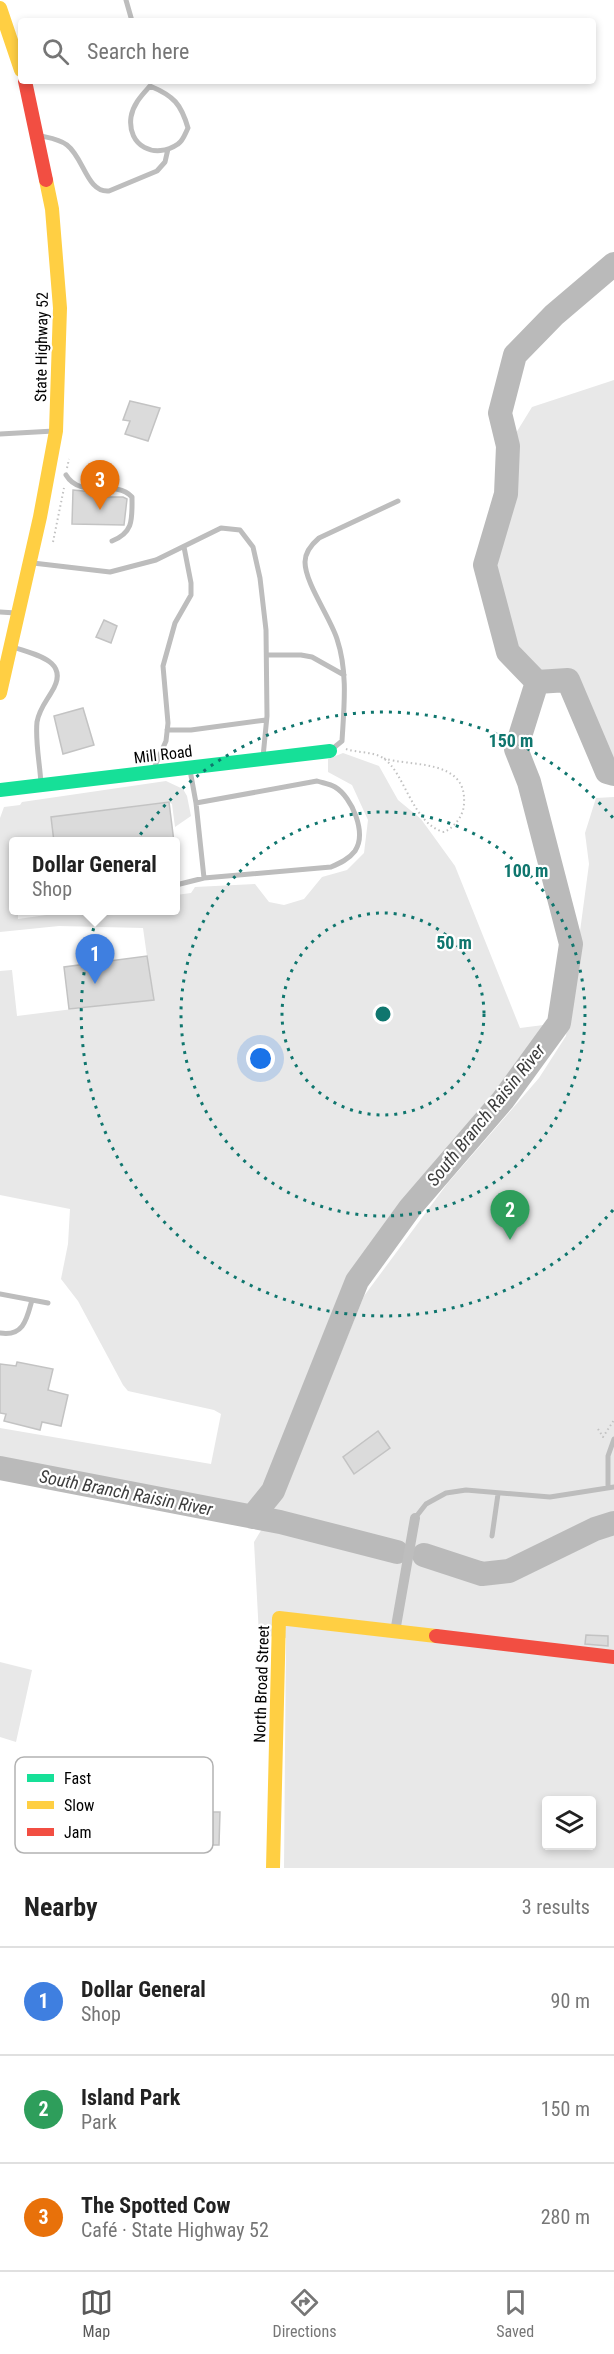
<!DOCTYPE html>
<html lang="en">
<head>
<meta charset="utf-8">
<style>
  :root { --surface:#fff; --page:#f2f2f2; --text:#222; --muted:#767676; --line:#e0e0e0; --accent:#595959 }
  body { margin:0; font-family:"Roboto Condensed",sans-serif; background:var(--page); color:var(--text) }
  .controls { position:absolute; right:18px; bottom:18px; display:grid; overflow:hidden; border-radius:6px; box-shadow:0 3px 9px #0003 }
  .controls button { width:54px; height:54px; display:grid; place-items:center; padding:0; border:0; border-bottom:2px solid var(--line); background:var(--surface); color:var(--text); font:30px sans-serif }
  .you { position:absolute; left:261px; top:1059px; width:21px; height:21px; margin:-15px; border:4px solid #fff; border-radius:50%; background:#1a73e8; box-shadow:0 0 0 9px #1a73e833 }
  .badge { display:grid; place-items:center; width:39px; height:39px; border-radius:50%; background:var(--accent); color:#fff; font-size:20px; font-weight:700 }
  .pin { position:absolute; translate:-50% -50px; filter:drop-shadow(0 2px 3px #0008) }
  .pin::after { content:''; position:absolute; top:32px; width:21px; height:18px; background:inherit; clip-path:polygon(0 0,100% 0,50% 100%) }
  .popup { position:absolute; left:9px; top:837px; width:171px; height:78px; box-sizing:border-box; display:grid; place-content:center; border-radius:6px; background:var(--surface); filter:drop-shadow(0 2px 4px #0005); font-size:20px; white-space:nowrap; color:var(--muted) }
  .popup b { font-size:22px; color:var(--text) }
  .popup::after { content:''; position:absolute; left:50%; top:100%; margin-left:-12px; border:12px solid transparent; border-top-color:var(--surface) }
  .list { margin:0; padding:0; list-style:none }
  h2 { display:flex; justify-content:space-between; align-items:center; height:78px; margin:0; padding:0 24px; font-size:26px }
  h2 small { font-size:20px; font-weight:400; color:var(--muted) }
  .list li { display:grid; grid-template-columns:39px 1fr auto; gap:18px; align-items:center; box-sizing:border-box; height:108px; padding:0 24px; border-top:2px solid var(--line) }
  .list b { display:block; font-size:22px; white-space:nowrap }
  .list p { margin:0; font-size:20px; white-space:nowrap; color:var(--muted) }
  .list em { font-size:20px; font-style:normal; color:var(--muted) }
  .icon { flex:none; width:33px; height:33px; fill:none; stroke:currentColor; stroke-width:2; stroke-linecap:round; stroke-linejoin:round }
  .map { position:relative; flex:none; width:614px; height:1868px; overflow:hidden }
  .search { position:absolute; background:var(--surface); box-shadow:0 3px 9px #0003; left:18px; right:18px; top:18px; height:66px; display:flex; align-items:center; gap:15px; box-sizing:border-box; padding:0 21px; border-radius:6px; color:var(--muted); font-size:22px }
  .sheet { height:402px; background:var(--surface) }
  nav { display:flex; justify-content:space-around; align-items:center; box-sizing:border-box; height:84px; border-top:2px solid var(--line); background:var(--surface); font-size:16px; color:var(--muted) }
  nav a { display:grid; justify-items:center; gap:3px }
  nav .on { color:var(--accent) }
  .map>svg:first-child { display:block }
</style>
</head>
<body>
<div class="map">
<svg width="614" height="1868" viewBox="0 0 614 1868">
  <rect width="100%" height="100%" fill="#fff"/>
  <!-- green -->
  <path fill="#e8e8e8" fill-rule="evenodd" d="M 614,380 L 614,774 L 607,772 L 568,680 L 537,682 L 508,652 L 485,565 L 506,494 L 508,446 L 532,407 Z
    M 343,753 L 379,766 L 398,800 L 421,819 L 455,866 L 520,1028 L 559,1023 L 503,1100 L 410,1208 L 357,1281 L 273,1491 L 252,1517 L 0,1468 L 0,1428 L 211,1464 L 221,1414 L 214,1410 L 128,1391 L 123,1385 L 78,1301 L 61,1279 L 68,1244 L 70,1209 L 0,1195 L 0,971 L 12,970 L 17,1016 L 153,999 L 143,928 L 59,926 L 0,932 L 0,818 L 4,807 L 20,805 L 22,802 L 166,781 L 183,789 L 187,796 L 191,816 L 175,827 L 172,804 L 169,802 L 52,817 L 54,837 L 32,841 L 14,842 L 14,910 L 18,911 L 18,919 L 82,910 L 176,910 L 176,895 L 191,893 L 195,887 L 255,884 L 269,902 L 284,905 L 304,899 L 322,877 L 347,870 L 364,853 L 368,820 L 352,785 L 328,772 L 328,759 Z
    M 614,797 L 614,1868 L 284,1868 L 286,1638 L 259,1635 L 254,1542 L 283,1494 L 364,1296 L 447,1184 L 539,1078 L 566,1036 L 589,864 L 585,833 L 596,798 ZM 546,1800 L 592,1800 L 592,1846 L 546,1846 Z
    M 0,1662 L 32,1670 L 16,1742 L 0,1737 Z"/>
  <g fill="none" stroke-linecap="round" stroke-linejoin="round">
    <!-- river -->
    <path stroke="#bababa" stroke-width="24" d="M 537,682 L 508,652 L 485,565 L 506,494 L 508,446 L 500,413 L 515,355 L 554,315 L 614,264
      M 537,682 L 568,680 L 607,772 L 614,774
      M 0,1468 L 280,1522 L 397,1552
      M 252,1517 L 273,1491 L 357,1281 L 410,1208 L 503,1100 L 559,1023 L 571,944 L 529,782 L 516,749 L 537,682
      M 424,1555 L 482,1574 L 509,1571 L 595,1529 L 614,1523"/>
  </g>
  <!-- building -->
  <path fill="#dbdbdb" stroke="#c3c3c3" stroke-width="1.5" d="M 130,401 L 160,408 L 148,441 L 125,434 L 130,421 L 123,420 Z
    M 73,490 L 103,493 L 103,497 L 123,497 L 127,499 L 124,525 L 72,524 Z
    M 104,620 L 117,626 L 111,643 L 96,637 Z
    M 83,708 L 94,745 L 63,754 L 54,716 Z
    M 169,802 L 174,842 L 54,842 L 51,817 Z
    M 147,956 L 154,1000 L 69,1009 L 64,967 Z
    M 17,1362 L 53,1369 L 48,1390 L 68,1395 L 61,1426 L 42,1422 L 40,1430 L 4,1421 L 6,1414 L 0,1413 L 0,1364 L 16,1366 Z
    M 378,1431 L 390,1448 L 354,1474 L 343,1457 Z
    M 586,1635 L 608,1636 L 608,1646 L 585,1644 Z
    M 190,1812 L 220,1812 L 219,1845 L 190,1845 Z
    M 50,1835 L 60,1835 L 60,1848 L 50,1848 Z"/>
  <g fill="none" stroke-linecap="round" stroke-linejoin="round">
    <!-- path -->
    <path stroke="#c2c2c2" stroke-width="2" stroke-dasharray="1.5 3" stroke-linecap="butt" d="M 67,468 L 69,459
      M 53,542 L 64,488
      M 346,749 C 357,753 372,751 383,758 C 405,772 412,824 444,832 C 455,827 464,815 464,803 C 467,758 409,767 383,758
      M 598,1429 L 603,1437 L 614,1420"/>
    <!-- lane -->
    <path stroke="#bdbdbd" stroke-width="5" d="M 126,0 L 132,21
      M 150,86 C 174,96 181,104 188,128 C 185,134 183,141 178,144 C 155,160 127,146 131,117 C 133,104 142,95 150,86 Z
      M 41,136 C 50,138 59,139 67,145 C 84,158 87,193 109,191 L 157,171 L 165,162 L 168,149
      M 0,434 L 54,431
      M 66,475 C 81,500 114,478 132,497 C 132,519 134,532 112,541
      M 33,563 L 110,572 L 156,560 L 221,528 L 240,530 L 253,547 L 260,578 L 266,630 L 267,716 L 263,757
      M 0,612 L 16,613
      M 13,647 C 36,655 72,661 51,693 C 45,703 39,710 37,722 C 35,742 40,764 41,784
      M 267,655 L 301,655 L 312,657 L 344,675
      M 167,730 L 191,730 L 266,720
      M 331,750 L 342,741 C 344,707 348,672 337,639 C 330,617 305,583 305,562 C 305,552 312,544 319,538 L 398,501
      M 154,768 L 166,741 L 168,723 L 163,666 L 175,623 L 191,595 L 191,583 L 184,547
      M 190,770 L 196,803
      M 176,885 L 204,878 L 331,867 C 340,863 349,859 355,851 C 367,833 352,797 335,787 C 330,784 323,783 317,781 L 196,803 L 204,878
      M 0,1294 L 48,1303
      M 0,1333 C 24,1337 27,1318 32,1300
      M 608,1488 L 608,1456 L 614,1439
      M 415,1518 L 426,1504 L 446,1493 L 466,1490 L 550,1497 L 614,1487
      M 492,1536 L 498,1494"/>
    <!-- street -->
    <path stroke="#bdbdbd" stroke-width="10" d="M 395,1632 L 415,1518"/>
    <!-- fast -->
    <path stroke="#16e098" stroke-width="14" d="M 0,790 L 330,751"/>
    <!-- slow -->
    <path stroke="#ffcf43" stroke-width="14" d="M 0,8 L 21,70
      M 0,693 L 40,517 L 56,431 L 60,308 L 52,209 L 46,180
      M 273,1868 L 279,1618 L 436,1636"/>
    <!-- jam -->
    <path stroke="#f24e42" stroke-width="14" d="M 25,81 L 46,180
      M 436,1636 L 614,1657"/>
  </g>
  <!-- distance rings -->
  <g fill="none" stroke="#0f766e" stroke-width="3" stroke-dasharray="3 6">
    <circle cx="383" cy="1014" r="101"/>
    <circle cx="383" cy="1014" r="202"/>
    <path d="M613 1210A302 302 0 1 1 613 818"/>
  </g>
  <g text-anchor="middle" stroke-width="4.5" stroke-linejoin="round" paint-order="stroke">
    <!-- street labels -->
    <g font-size="16" fill="#000" stroke="#fff">
      <text transform="translate(41 347) rotate(-89)" y="6">State Highway 52</text>
      <text transform="translate(163 754) rotate(-7)" y="6">Mill Road</text>
      <text transform="translate(261 1684) rotate(-88)" y="6">North Broad Street</text>
    </g>
    <!-- water labels -->
    <g font-size="18" font-style="italic" fill="#3d3d3d" stroke="#fff">
      <text transform="translate(486 1115) rotate(-51)" y="6">South Branch Raisin River</text>
      <text transform="translate(126 1493) rotate(11)" y="6">South Branch Raisin River</text>
    </g>
  </g>
  <!-- legend -->
  <rect x="15" y="1757" width="198" height="96" rx="9" fill="#fff" stroke="#b2b2b2" stroke-width="1.5"/>
  <rect x="27" y="1774" width="27" height="8" fill="#16e098"/>
  <rect x="27" y="1801" width="27" height="8" fill="#ffcf43"/>
  <rect x="27" y="1828" width="27" height="8" fill="#f24e42"/>
  <g font-size="16" fill="#000">
    <text x="64" y="1784">Fast</text>
    <text x="64" y="1811">Slow</text>
    <text x="64" y="1838">Jam</text>
  </g>
  <circle cx="383" cy="1014" r="9" fill="#0f766e" stroke="#fff" stroke-width="3"/>
  <g font-size="18" text-anchor="middle" font-weight="bold" fill="#0f766e" stroke="#fff" stroke-width="4.5" stroke-linejoin="round" paint-order="stroke">
    <text x="511" y="747">150 m</text>
    <text x="526" y="877">100 m</text>
    <text x="454" y="949">50 m</text>
  </g>
</svg>
<div class="controls">
<button><svg class="icon" aria-label="layers" viewBox="0 0 24 24"><path d="M12 4l9 5-9 5-9-5zM3 14l9 5 9-5"/></svg></button>
</div>
<div class="you"></div>
<div class="pin badge" style="left:95px;top:984px;background:#3f7fe0">1</div>
<div class="popup"><b>Dollar General</b>Shop</div>
<div class="pin badge" style="left:510px;top:1240px;background:#2e9e5b">2</div>
<div class="pin badge" style="left:100px;top:510px;background:#e8710a">3</div>
<div class="search"><svg class="icon" aria-label="search" viewBox="0 0 24 24"><circle cx="10" cy="10" r="6"/><path d="M15 15l6 6"/></svg>Search here</div>
</div>
<section class="sheet">
<h2>Nearby<small>3 results</small></h2>
<ul class="list">
<li><span class="badge" style="background:#3f7fe0">1</span><div><b>Dollar General</b><p>Shop</p></div><em>90 m</em></li>
<li><span class="badge" style="background:#2e9e5b">2</span><div><b>Island Park</b><p>Park</p></div><em>150 m</em></li>
<li><span class="badge" style="background:#e8710a">3</span><div><b>The Spotted Cow</b><p>Café · State Highway 52</p></div><em>280 m</em></li>
</ul>
</section>
<nav>
<a class="on"><svg class="icon" aria-label="map" viewBox="0 0 24 24"><path d="M3 6l6-2 6 2 6-2v14l-6 2-6-2-6 2zM9 4v14M15 6v14"/></svg>Map</a>
<a><svg class="icon" aria-label="directions" viewBox="0 0 24 24"><path d="M12 3l9 9-9 9-9-9zM9 14v-3h6M13 9l2 2-2 2"/></svg>Directions</a>
<a><svg class="icon" aria-label="saved" viewBox="0 0 24 24"><path d="M7 4h10v16l-5-4-5 4z"/></svg>Saved</a>
</nav>
</body>
</html>
